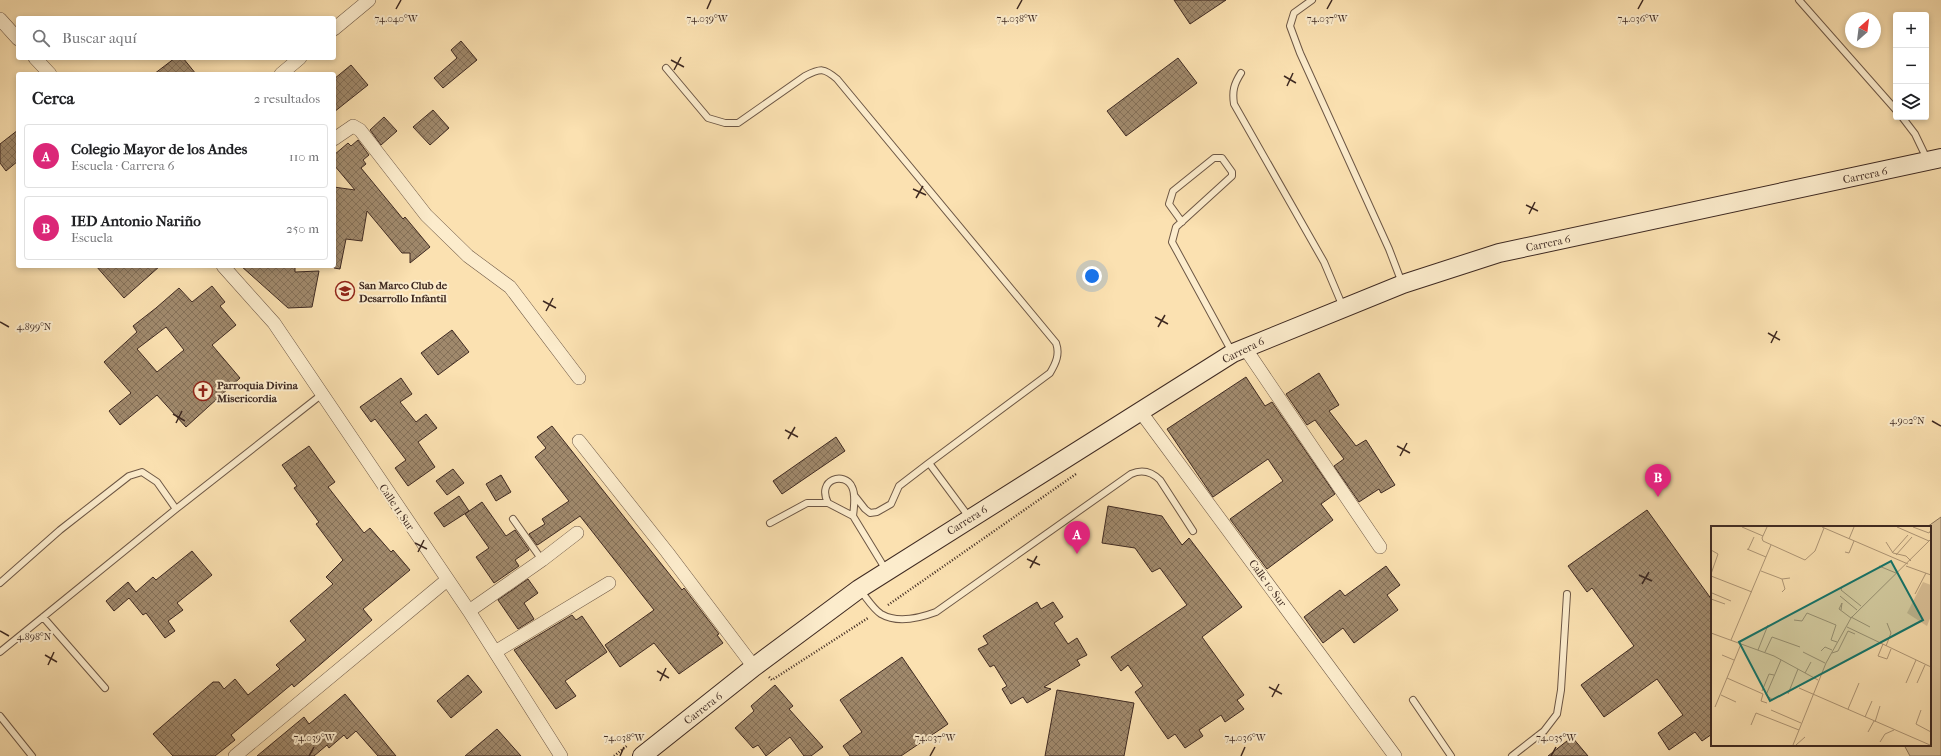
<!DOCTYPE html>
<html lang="es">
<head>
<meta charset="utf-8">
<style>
  :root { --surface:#fff; --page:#f2f2f2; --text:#202124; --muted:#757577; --line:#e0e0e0; --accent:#db2777 }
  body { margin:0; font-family:"IM FELL French Canon",serif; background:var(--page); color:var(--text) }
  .controls { position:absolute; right:12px; top:12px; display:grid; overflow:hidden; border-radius:4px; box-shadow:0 2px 6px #0003 }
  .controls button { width:36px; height:36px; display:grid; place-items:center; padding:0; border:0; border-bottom:1px solid var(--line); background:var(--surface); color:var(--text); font:20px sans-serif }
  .compass { position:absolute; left:1845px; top:12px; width:36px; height:36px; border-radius:50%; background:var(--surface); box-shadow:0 2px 6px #0003; rotate:28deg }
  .you { position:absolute; left:1092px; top:276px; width:14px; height:14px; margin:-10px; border:3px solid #fff; border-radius:50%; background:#1a73e8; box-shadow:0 0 0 6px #1a73e833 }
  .badge { display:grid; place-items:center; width:26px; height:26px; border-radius:50%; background:var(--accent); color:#fff; font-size:13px; font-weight:700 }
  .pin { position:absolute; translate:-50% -33px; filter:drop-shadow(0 1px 2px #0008) }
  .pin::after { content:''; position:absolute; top:21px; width:14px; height:12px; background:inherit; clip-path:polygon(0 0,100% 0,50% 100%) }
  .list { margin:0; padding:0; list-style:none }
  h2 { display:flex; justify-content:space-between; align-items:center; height:52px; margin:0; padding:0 16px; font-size:17px }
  h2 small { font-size:13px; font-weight:400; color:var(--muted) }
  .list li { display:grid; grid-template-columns:26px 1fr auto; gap:12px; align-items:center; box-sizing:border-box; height:64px; margin:0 8px 8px; padding:0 8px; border:1px solid var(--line); border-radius:4px }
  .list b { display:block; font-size:15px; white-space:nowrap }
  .list p { margin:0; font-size:13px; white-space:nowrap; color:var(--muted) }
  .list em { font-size:13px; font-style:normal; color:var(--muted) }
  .icon { flex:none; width:22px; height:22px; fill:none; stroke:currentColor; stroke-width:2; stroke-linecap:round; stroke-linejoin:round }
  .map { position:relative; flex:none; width:1941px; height:756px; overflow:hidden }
  .search { position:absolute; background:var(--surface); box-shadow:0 2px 6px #0003; left:16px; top:16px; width:320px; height:44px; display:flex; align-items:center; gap:10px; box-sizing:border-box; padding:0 14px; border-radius:4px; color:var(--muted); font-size:15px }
  .panel { position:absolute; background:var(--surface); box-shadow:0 2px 6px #0003; left:16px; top:72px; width:320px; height:196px; border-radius:4px }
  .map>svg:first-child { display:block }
</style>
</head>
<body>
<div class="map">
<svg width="1941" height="756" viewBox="0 0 1941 756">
  <defs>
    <pattern id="building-cross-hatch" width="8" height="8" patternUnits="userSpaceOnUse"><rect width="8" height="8" fill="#a0896c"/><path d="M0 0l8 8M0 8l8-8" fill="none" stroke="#847058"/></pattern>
  </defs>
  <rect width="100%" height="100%" fill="#fbe1b1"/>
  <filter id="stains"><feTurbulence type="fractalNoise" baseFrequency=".005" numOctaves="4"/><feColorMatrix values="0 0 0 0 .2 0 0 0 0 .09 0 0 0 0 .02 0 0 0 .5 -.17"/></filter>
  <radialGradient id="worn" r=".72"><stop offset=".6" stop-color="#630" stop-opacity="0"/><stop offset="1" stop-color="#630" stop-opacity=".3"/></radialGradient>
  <!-- pitch -->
  <path fill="#dbc299" stroke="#8c765d" d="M 1941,517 L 1941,756 L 1910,756 L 1904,745 L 1930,745 L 1930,527 L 1927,527 Z"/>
  <!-- building -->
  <path fill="url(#building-cross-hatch)" stroke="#3e2921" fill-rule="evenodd" d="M 1174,0 L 1226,0 L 1190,24 Z
    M 461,41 L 477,60 L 443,88 L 434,78 L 457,58 L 451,50 Z
    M 175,58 L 183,58 L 196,74 L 154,74 Z
    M 1178,58 L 1197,83 L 1126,136 L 1107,111 Z
    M 351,65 L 368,85 L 334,112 L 334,79 Z
    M 433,110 L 449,128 L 430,145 L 413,127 Z
    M 384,117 L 397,131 L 381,145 L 370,130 Z
    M 18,130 L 18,161 L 6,171 L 0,163 L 0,144 Z
    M 358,140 L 369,155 L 363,160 L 366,164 L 361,168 L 403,219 L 405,217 L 430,247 L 410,263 L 410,253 L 402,253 L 367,211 L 362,241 L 346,239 L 340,269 L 334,268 L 334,187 L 355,190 L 334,165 L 334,155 L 348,143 L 351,146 Z
    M 96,266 L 160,266 L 124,298 Z
    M 241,266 L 295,266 L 295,272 L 319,271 L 312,307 L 288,308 Z
    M 212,286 L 225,302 L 220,306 L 236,325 L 212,345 L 240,378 L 186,427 L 157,395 L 120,425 L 109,411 L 131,393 L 104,362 L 137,332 L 133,326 L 156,308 L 179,288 L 192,302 ZM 166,327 L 184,350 L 157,372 L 137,349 Z
    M 452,330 L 469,352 L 438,375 L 421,353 Z
    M 1319,373 L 1339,405 L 1329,411 L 1356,446 L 1366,440 L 1395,485 L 1381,493 L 1379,489 L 1359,502 L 1334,466 L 1344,459 L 1315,420 L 1307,425 L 1286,394 Z
    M 1246,377 L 1265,406 L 1272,402 L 1335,494 L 1321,504 L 1333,520 L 1267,569 L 1230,519 L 1283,481 L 1268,459 L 1213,497 L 1167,429 Z
    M 401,378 L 412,394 L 400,402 L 416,422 L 426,414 L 437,428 L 418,442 L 435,467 L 408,486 L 395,468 L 406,460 L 375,419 L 371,422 L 360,407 Z
    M 552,426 L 682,590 L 684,588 L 719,634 L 717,635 L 723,643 L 679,674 L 654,643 L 620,667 L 605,645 L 654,610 L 580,516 L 539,544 L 537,545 L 529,534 L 545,524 L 542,519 L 569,501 L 535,457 L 546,448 L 537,437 Z
    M 836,437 L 845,451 L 782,494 L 773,481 Z
    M 309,446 L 335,482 L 328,487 L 364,533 L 370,528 L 391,552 L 393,550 L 410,570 L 363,609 L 372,620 L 294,687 L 292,684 L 231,735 L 235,740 L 215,756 L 173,756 L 153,734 L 213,682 L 219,682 L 224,689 L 235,679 L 248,695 L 280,669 L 276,665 L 306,640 L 290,621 L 333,584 L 326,577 L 343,560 L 316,524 L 319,522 L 294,488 L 297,486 L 282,465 Z
    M 453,469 L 464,483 L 447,495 L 436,481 Z
    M 501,475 L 511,492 L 496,501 L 486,484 Z
    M 459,496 L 469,511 L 444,527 L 434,513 Z
    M 482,502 L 506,536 L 515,530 L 529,550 L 515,560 L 519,566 L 494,583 L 476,557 L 489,548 L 465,514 Z
    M 1108,506 L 1162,516 L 1182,545 L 1189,538 L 1242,607 L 1202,637 L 1244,695 L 1237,700 L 1244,709 L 1225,722 L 1221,715 L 1199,730 L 1203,736 L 1185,748 L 1175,734 L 1168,739 L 1144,705 L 1135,692 L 1143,686 L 1128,665 L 1121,671 L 1111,657 L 1187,605 L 1160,568 L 1152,572 L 1135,548 L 1102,543 Z
    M 1647,510 L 1712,600 L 1712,734 L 1702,741 L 1695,732 L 1669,750 L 1658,733 L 1683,715 L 1657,679 L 1604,717 L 1581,685 L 1634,646 L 1592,588 L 1587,592 L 1568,566 Z
    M 192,551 L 212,575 L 177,603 L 183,610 L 168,621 L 175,631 L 165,638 L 146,613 L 143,615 L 129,598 L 114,611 L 106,601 L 128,582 L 136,592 L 153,577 L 156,580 Z
    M 1386,566 L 1400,585 L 1387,595 L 1398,610 L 1354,643 L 1343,628 L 1323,643 L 1304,617 L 1340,590 L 1345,596 Z
    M 528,579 L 538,593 L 524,603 L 534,619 L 518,629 L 498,600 Z
    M 1037,602 L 1041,609 L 1053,602 L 1063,617 L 1054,623 L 1068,644 L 1077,638 L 1087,655 L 1077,660 L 1080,665 L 1044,687 L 1051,689 L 1027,703 L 1023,697 L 1011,704 L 1002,689 L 1007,686 L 994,665 L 990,667 L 978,649 L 988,644 L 983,636 Z
    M 572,615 L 576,620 L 582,616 L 607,652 L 565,681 L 576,696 L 556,709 L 514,650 Z
    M 902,657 L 948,724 L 901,756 L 850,756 L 843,746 L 862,732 L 840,700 Z
    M 468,675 L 482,692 L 451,718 L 437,701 Z
    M 775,685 L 793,706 L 789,709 L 823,747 L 811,756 L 804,756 L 790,737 L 766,756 L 758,745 L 753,748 L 735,728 L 754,711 L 751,706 Z
    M 1057,690 L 1134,703 L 1124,756 L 1045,756 Z
    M 345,694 L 396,756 L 378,756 L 356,731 L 347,739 L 344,735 L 329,748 L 327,745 L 314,756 L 257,756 L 304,717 L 309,724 Z
    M 497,729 L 521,756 L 465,756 Z
    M 1572,737 L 1588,756 L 1548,756 Z"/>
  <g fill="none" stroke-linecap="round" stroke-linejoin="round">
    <defs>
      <path id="lane" d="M 1312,0 L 1294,13 L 1290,26 L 1300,53 L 1389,249 L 1402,283
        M 1799,0 L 1896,110
        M 666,68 L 708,118 L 725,123 L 738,123 L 805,76 C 821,68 824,68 837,79 L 1056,343 C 1060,354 1056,363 1050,373 L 929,463 L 969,517
        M 1241,73 C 1234,84 1232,91 1234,104 L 1324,262 L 1343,307
        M 1902,117 L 1915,134 L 1927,159
        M 1182,222 L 1169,204 L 1173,191 L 1214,158 L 1222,158 L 1232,172 L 1232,176 L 1176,227 L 1172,242 L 1232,352
        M 854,495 L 865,509 L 870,513 L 877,512 L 891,504 L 899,486 L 929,463
        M 828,503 C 816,479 845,471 852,487 C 856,495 854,507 853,516
        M 513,519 L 542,560
        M 770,523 L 807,503 L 828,503 L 853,516 L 886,570
        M 0,583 L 60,530 L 129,476 L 142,472 L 157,482 L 176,509
        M 860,590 C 866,597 873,609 881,614 C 898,624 920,618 936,612 L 1131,474 C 1142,469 1151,471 1160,480 L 1193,531
        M 43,617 L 105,688
        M 0,652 L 176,509 L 321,395
        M 1413,700 L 1451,756
        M 0,716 L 32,756
        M 1512,756 L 1544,731 L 1557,714 L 1561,690 L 1567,594"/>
      <path id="street" d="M 0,19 L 18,39
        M 334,29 L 369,0
        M 35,58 L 50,74
        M 281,74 L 300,58
        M 334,139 L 353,126 L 360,130 L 426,215 L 468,256 L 510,287 L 579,378
        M 223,266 L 274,323 L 469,611 L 561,756
        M 1245,348 L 1380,547
        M 1140,411 L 1395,756
        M 579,441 L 667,552 L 754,667
        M 469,611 L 542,560 L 577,533
        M 495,652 L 609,583
        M 235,756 L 447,580"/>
      <path id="secondary" d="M 642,756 L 754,667 L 859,589 L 1233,353 L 1403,284 L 1499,253 L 1941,158"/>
    </defs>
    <!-- lane casing -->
    <use href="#lane" stroke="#6d5745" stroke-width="8"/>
    <!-- street casing -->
    <use href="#street" stroke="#6d5745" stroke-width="14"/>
    <!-- secondary casing -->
    <use href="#secondary" stroke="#3e2921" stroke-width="20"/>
    <!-- path -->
    <path stroke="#3e2921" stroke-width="2.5" stroke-dasharray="1 2" stroke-linecap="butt" d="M 888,605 L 1076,474
      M 769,677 L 772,680 L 868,618
      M 614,756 L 628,745"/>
    <!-- lane -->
    <use href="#lane" stroke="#fceccc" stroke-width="6"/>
    <!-- street -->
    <use href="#street" stroke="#fceccc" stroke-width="13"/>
    <!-- secondary -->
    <use href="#secondary" stroke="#fceccc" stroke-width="18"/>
  </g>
  <!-- ticks -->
  <path fill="none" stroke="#3e2921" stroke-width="1.5" d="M 396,9 L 401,0M 707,9 L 711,0M 1017,9 L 1022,0M 1327,9 L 1332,0M 1638,9 L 1643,0M 671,60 L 684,67M 674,70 L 681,57M 1284,76 L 1296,83M 1287,86 L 1293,73M 913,189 L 926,195M 916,198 L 923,186M 1526,205 L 1538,211M 1529,214 L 1535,202M 543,301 L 556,308M 546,311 L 553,298M 1155,317 L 1168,324M 0,322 L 9,327M 1158,327 L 1165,315M 1768,333 L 1780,340M 1771,343 L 1777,331M 173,414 L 185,421M 1932,421 L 1941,426M 176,423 L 182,411M 785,430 L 798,437M 788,439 L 795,427M 1397,446 L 1410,453M 1400,456 L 1407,443M 415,543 L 427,549M 418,552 L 424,540M 1027,559 L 1040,565M 1030,568 L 1037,556M 1639,575 L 1652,581M 1642,584 L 1649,572M 0,631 L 9,636M 45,655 L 57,662M 48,665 L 54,652M 657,671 L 669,678M 660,681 L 666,668M 1269,687 L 1282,694M 1272,697 L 1279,684M 309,756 L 314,747M 620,756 L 624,747M 930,756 L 935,747M 1241,756 L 1245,747M 1551,756 L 1556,747"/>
  <!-- icons -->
  <defs>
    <symbol id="school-ring" viewBox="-11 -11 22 22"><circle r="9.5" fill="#fceccc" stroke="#8f2418" stroke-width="1.5"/><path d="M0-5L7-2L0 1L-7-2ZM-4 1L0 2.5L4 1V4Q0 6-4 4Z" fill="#8f2418"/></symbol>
    <symbol id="church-ring" viewBox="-11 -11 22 22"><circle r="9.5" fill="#fceccc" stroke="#8f2418" stroke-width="1.5"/><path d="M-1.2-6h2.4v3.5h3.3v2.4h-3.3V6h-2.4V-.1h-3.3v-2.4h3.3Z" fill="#8f2418"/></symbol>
  </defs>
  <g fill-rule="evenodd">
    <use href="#school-ring" x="334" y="280" width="22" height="22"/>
    <use href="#church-ring" x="192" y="380" width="22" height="22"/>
  </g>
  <g text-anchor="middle" stroke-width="4" stroke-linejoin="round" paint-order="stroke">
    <!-- street labels -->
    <g font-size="11" fill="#3e2921" stroke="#fceccc">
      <text transform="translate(1865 175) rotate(-12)" y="4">Carrera 6</text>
      <text transform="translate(1548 243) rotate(-12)" y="4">Carrera 6</text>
      <text transform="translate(1243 350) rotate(-26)" y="4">Carrera 6</text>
      <text transform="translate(397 507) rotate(56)" y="4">Calle 11 Sur</text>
      <text transform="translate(967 520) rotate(-32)" y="4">Carrera 6</text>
      <text transform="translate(1268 583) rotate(54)" y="4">Calle 10 Sur</text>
      <text transform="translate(703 708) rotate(-38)" y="4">Carrera 6</text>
    </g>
    <!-- poi labels -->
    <g font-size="11" font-weight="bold" fill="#3e2921" stroke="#fceccc" text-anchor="start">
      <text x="359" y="289">San Marco Club de<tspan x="359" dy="13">Desarrollo Infantil</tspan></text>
      <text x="217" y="389">Parroquia Divina<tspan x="217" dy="13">Misericordia</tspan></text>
    </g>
  </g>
  <!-- overview -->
  <g transform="translate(1711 526)">
    <rect width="220" height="220" fill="#fbe1b1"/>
    <path d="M 212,56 L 220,59 L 220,90 L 216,100 L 196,87 Z" fill="#dbc299"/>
    <path fill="none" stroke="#af9777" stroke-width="1" d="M 31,1 L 52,10M 56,1 L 51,12 L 52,15 L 94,34 L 104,25 L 113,2M 111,1 L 197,38M 186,1 L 218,15M 202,1 L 218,7 L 220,4M 138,13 L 143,1M 175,16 L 182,27 L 195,30 L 200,35M 36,23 L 55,31M 0,24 L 7,28 L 0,48M 37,24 L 43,11M 134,26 L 138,27 L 143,15M 181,27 L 197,9M 185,29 L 201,11M 168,40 L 185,47M 195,40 L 220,49M 50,45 L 71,53 L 79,52M 0,50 L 41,66M 71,53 L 74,63 L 71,66M 131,61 L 130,64 L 150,80M 1,67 L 20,75M 204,68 L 215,47M 129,70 L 146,84M 0,73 L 14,78M 130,84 L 131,77 L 128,83 L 140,92M 140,91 L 159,101M 83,94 L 91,95 L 96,87 L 125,99 L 120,114 L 126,116M 136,101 L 220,141M 0,107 L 63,130 L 107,154M 20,114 L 60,19M 172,118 L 167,130 L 176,133 L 180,123M 175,120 L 180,107 L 176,97M 47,124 L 57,99M 110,125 L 114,121 L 121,124M 54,126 L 61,111 L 89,121M 92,126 L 114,137M 121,127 L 127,125 L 137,105 L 144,108M 11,129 L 23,134M 94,147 L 100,136M 16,152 L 52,168 L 50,175 L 56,177M 195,157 L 205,134M 206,157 L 214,139M 88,162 L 219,219M 51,165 L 58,148 L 63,149M 77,168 L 87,143M 10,169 L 25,176M 62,174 L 55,169 L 70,134M 4,181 L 30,118M 137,183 L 148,157M 60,184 L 90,197M 210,184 L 205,198 L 220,206M 154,191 L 161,175M 164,196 L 169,180M 40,199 L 45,187 L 88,204M 157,206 L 163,195M 169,216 L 174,208 L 183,204M 82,219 L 115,137 L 140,92 L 220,13M 85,219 L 94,211"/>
    <path fill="#0f766e" fill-opacity="0.15" stroke="#0f766e" stroke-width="2" d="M 180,35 L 212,94 L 59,175 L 28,116 Z"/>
    <rect width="220" height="220" fill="none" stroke="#3e2921" stroke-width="2"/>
  </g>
  <g font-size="10" text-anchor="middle" fill="#3e2921" stroke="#fceccc" stroke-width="4" stroke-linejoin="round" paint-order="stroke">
    <text x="396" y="22">74.040°W</text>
    <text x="707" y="22">74.039°W</text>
    <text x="1017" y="22">74.038°W</text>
    <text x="1327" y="22">74.037°W</text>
    <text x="1638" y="22">74.036°W</text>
    <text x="34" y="330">4.899°N</text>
    <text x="1907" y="424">4.902°N</text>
    <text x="34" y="640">4.898°N</text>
    <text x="314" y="741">74.039°W</text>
    <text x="624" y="741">74.038°W</text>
    <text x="935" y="741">74.037°W</text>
    <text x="1245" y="741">74.036°W</text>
    <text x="1556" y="741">74.035°W</text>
  </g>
  <rect width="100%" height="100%" filter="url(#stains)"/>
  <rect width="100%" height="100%" fill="url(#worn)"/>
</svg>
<div class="controls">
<button>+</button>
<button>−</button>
<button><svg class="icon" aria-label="layers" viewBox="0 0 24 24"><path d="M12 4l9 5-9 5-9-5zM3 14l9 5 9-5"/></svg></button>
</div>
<svg class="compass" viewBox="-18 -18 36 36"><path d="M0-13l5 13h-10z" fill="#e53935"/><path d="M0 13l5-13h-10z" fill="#757577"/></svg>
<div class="you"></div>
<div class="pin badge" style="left:1077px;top:554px">A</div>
<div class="pin badge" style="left:1658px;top:497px">B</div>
<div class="search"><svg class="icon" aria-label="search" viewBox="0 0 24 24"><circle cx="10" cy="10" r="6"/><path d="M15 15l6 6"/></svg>Buscar aquí</div>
<section class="panel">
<h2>Cerca<small>2 resultados</small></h2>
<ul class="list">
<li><span class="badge">A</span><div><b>Colegio Mayor de los Andes</b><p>Escuela · Carrera 6</p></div><em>110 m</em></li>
<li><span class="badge">B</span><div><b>IED Antonio Nariño</b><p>Escuela</p></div><em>250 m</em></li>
</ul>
</section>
</div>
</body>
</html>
